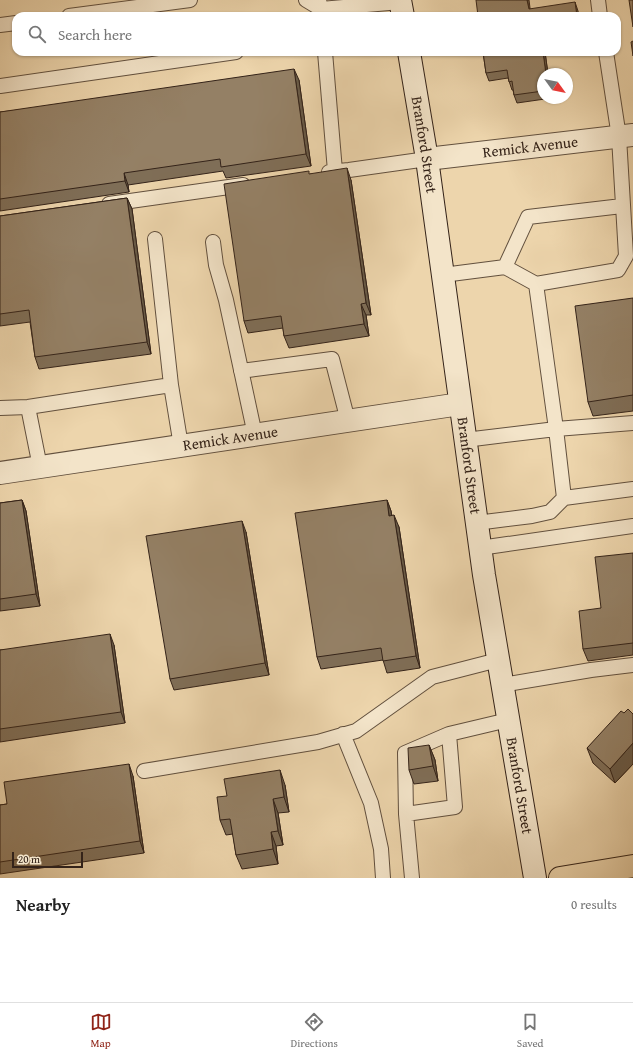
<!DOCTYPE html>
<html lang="en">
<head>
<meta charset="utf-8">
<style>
  :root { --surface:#fff; --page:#f2f2f2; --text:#222; --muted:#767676; --line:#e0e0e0; --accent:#8f2418 }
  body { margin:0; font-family:"Gentium Book Plus",serif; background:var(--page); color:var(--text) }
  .compass { position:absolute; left:537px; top:68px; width:36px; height:36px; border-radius:50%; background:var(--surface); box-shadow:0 1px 3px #0004; rotate:123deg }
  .scale { position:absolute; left:12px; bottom:10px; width:71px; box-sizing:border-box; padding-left:4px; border:2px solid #342319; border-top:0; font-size:11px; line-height:14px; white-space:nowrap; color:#342319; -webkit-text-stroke:3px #f3e4c9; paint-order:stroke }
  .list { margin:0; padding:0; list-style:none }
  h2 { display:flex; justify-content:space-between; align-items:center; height:52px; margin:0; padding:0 16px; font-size:17px }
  h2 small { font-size:13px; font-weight:400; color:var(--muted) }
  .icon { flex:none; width:22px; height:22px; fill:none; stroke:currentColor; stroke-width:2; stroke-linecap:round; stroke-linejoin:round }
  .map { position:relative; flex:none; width:633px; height:878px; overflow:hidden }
  .search { position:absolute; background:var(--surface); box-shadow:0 1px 3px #0004; left:12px; right:12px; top:12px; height:44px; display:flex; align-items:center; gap:10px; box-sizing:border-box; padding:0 14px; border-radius:12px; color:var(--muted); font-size:15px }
  .sheet { height:124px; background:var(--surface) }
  nav { display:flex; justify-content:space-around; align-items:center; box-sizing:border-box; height:56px; border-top:1px solid var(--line); background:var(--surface); font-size:11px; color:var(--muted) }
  nav a { display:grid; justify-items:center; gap:2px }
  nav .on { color:var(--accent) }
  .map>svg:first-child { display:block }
</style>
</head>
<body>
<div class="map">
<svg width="633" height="878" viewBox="0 0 633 878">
  <rect width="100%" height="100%" fill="#edd5ac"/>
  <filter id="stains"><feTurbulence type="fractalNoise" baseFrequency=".005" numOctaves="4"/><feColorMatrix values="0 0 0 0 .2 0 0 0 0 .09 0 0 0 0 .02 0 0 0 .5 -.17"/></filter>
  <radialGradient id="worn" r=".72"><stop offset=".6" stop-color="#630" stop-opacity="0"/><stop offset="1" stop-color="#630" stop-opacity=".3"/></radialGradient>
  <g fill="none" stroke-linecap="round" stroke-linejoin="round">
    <defs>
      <path id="service" d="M 306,0 L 321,9
        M 319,0 L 321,9 L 400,2
        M 598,0 L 600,16
        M 69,16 L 190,0
        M 0,25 L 16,23
        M 325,52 L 335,171
        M 606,52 L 619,137 L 626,256 L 618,270 L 536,284 L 505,267 L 528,217 L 622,206
        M 0,86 L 236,52
        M 329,172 L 349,170 L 427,159
        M 109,204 L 243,185
        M 155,239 L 171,385
        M 213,242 L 216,265 L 226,300 L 255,435
        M 443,275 L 505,267
        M 241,371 L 332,359 L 348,421
        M 28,407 L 40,467
        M 0,408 L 28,407 L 171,385 L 181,446
        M 633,423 L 556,429 L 564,498 L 633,489
        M 465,440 L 556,429 L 536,284
        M 476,523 L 532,516 L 550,512 L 564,498
        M 480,548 L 633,526
        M 502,685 L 591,670 L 633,665
        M 343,734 L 371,803 L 381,849 L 383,878
        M 144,771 L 318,742 L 356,731 L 432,677 L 498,660
        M 406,814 L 455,807 L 449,734 L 508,720
        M 412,878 L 406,814 L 405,753 L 449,734"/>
      <g id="minor">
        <path id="s1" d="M 427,159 L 633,135"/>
        <path id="s2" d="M 0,473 L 460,404"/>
      </g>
      <g id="secondary">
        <path d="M 400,0 L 403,16"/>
        <path id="s3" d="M 409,52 L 427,159 L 484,575 L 535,878"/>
      </g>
      <path id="primary" d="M 560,878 L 633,866"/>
    </defs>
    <!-- service casing -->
    <use href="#service" stroke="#62503e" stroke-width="16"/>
    <!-- minor casing -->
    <use href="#minor" stroke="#62503e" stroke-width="24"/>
    <!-- secondary casing -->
    <use href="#secondary" stroke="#342319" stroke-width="24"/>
    <!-- primary casing -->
    <use href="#primary" stroke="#342319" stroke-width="24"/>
    <!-- service -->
    <use href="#service" stroke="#f3e4c9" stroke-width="14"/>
    <!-- minor -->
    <use href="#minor" stroke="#f3e4c9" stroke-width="22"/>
    <!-- secondary -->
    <use href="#secondary" stroke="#f3e4c9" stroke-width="22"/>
    <!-- primary -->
    <use href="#primary" stroke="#edd5ac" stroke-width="22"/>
  </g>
  <!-- wall -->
  <path fill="#7f6e57" stroke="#342319" d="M 483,52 L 545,52 L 548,74 L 543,74 L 543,98 L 552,98 L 517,103 L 514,95 L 513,90 L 512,90 L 508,78 L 489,81 L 486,73 Z
    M 299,80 L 311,166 L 226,178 L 223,171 L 128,185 L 129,192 L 0,211 L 0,112 Z
    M 310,174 L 351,180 L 371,315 L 366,315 L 369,336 L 289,348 L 284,336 L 283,328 L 248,333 L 244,321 Z
    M 127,198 L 132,209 L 151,354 L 39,369 L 35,357 L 30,322 L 0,326 L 0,216 Z
    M 633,298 L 633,411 L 593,416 L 588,402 Z
    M 22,500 L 26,511 L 40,606 L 0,611 L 0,503 Z
    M 387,500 L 391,511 L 392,516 L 399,527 L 420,668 L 387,673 L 383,660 L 321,669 L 317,657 Z
    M 246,532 L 269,675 L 174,690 L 170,679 Z
    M 633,553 L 633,655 L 588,661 L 583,649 L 601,608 Z
    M 114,645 L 125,723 L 0,742 L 0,650 Z
    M 624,713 L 633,714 L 633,764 L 615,783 L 593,763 L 587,748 Z
    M 429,745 L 435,760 L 438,781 L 414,784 L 409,770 Z
    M 133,776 L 144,853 L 0,874 L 0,805 L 7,804 Z
    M 285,785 L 289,812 L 278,813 L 283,845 L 276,846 L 278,864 L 242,869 L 236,855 L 233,834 L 226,835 L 220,820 Z"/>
  <!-- shaded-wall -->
  <path fill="#685a47" stroke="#342319" d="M 527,0 L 529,0 L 531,16 L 529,9 Z
    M 575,2 L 578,11 L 579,16 L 577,16 Z
    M 543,52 L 545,52 L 548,74 L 546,74 Z
    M 294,69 L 299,80 L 311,166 L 306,154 Z
    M 347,168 L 351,180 L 371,315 L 366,303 Z
    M 124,173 L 128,185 L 129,192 L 125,181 Z
    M 127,198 L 132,209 L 151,354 L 147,342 Z
    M 361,304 L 366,315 L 369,336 L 364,324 Z
    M 22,500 L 26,511 L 40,606 L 36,594 Z
    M 387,500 L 391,511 L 393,528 L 389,516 Z
    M 394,515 L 399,527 L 420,668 L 416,656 Z
    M 242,521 L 246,532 L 269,675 L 265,663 Z
    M 110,634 L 114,645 L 125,723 L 121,712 Z
    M 633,743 L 633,764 L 615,783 L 610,769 Z
    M 429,745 L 435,760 L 438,781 L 433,766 Z
    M 129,764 L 133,776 L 144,853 L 140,841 Z
    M 280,770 L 285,785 L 289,812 L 284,797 Z
    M 273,799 L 278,813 L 283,845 L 278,831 Z
    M 271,832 L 276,846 L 278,864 L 273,849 Z"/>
  <!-- building -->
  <path fill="#948065" stroke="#342319" d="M 476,0 L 527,0 L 529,9 L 575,2 L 577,16 L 478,16 Z
    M 629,0 L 633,0 L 633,27 Z
    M 633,41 L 633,56 L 631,42 Z
    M 483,52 L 543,52 L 546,74 L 543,74 L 543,91 L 514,95 L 512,81 L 509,82 L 507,70 L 486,73 Z
    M 294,69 L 306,154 L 221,167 L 220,159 L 124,173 L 125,181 L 0,199 L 0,112 Z
    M 347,168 L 366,303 L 361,304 L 364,324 L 284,336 L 281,316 L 244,321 L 224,184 L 309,171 L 309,174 Z
    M 127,198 L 147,342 L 35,357 L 29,310 L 0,314 L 0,216 Z
    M 633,298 L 633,395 L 588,402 L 575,306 Z
    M 22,500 L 36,594 L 0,599 L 0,503 Z
    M 387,500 L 389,516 L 394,515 L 416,656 L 383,661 L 381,648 L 317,657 L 295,513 Z
    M 242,521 L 265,663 L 170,679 L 146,536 Z
    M 633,553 L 633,643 L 583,649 L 579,611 L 601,608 L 595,557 Z
    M 110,634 L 121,712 L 0,729 L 0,650 Z
    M 628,709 L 633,714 L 633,743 L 610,769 L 587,748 L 621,711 L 624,713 Z
    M 429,745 L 433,766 L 409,770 L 408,748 Z
    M 129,764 L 140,841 L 0,862 L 0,805 L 7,804 L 4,782 Z
    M 280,770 L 284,797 L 273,799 L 278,831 L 271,832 L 273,849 L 236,855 L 230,819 L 220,820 L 217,797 L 227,796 L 224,779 Z"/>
  <g text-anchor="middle" stroke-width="3.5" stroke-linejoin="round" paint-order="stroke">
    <!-- street labels -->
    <g font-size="15" fill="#342319" stroke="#f3e4c9">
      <text dy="5" stroke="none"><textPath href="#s3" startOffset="94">Branford Street</textPath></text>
      <text dy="5" stroke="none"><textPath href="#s1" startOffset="104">Remick Avenue</textPath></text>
      <text dy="5" stroke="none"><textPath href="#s2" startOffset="233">Remick Avenue</textPath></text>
      <text dy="5" stroke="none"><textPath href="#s3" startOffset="418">Branford Street</textPath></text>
      <text dy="5" stroke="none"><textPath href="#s3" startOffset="742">Branford Street</textPath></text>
    </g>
  </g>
  <rect width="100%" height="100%" filter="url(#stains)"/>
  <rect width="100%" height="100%" fill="url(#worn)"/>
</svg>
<svg class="compass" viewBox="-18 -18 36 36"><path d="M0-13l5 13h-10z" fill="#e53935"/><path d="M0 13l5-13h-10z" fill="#767676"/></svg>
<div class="scale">20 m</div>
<div class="search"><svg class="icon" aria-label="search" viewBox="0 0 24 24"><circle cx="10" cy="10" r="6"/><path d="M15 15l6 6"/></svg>Search here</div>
</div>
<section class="sheet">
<h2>Nearby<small>0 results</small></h2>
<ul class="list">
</ul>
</section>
<nav>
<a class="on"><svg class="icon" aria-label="map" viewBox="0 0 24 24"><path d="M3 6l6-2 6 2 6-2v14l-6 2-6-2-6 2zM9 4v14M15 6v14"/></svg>Map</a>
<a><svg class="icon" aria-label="directions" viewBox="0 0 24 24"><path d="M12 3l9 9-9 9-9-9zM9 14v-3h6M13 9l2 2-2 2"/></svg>Directions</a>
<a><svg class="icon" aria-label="saved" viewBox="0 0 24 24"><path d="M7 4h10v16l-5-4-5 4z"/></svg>Saved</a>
</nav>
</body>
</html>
